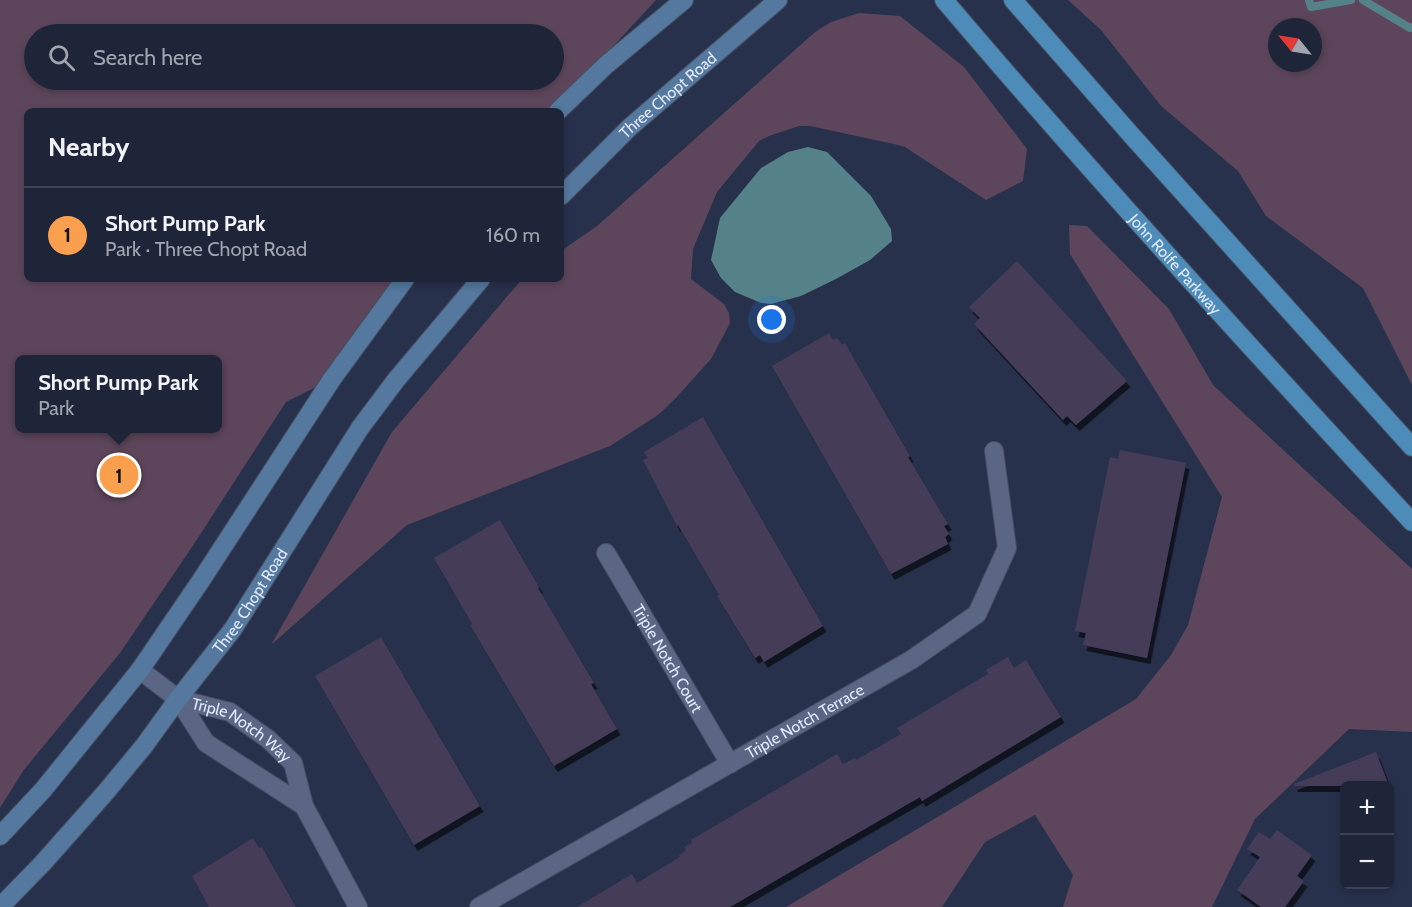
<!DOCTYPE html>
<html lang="en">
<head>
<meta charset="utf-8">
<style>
  :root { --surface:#1e2539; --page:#262d41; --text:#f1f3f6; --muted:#a1a5ae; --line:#3c4253; --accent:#fa9f4e }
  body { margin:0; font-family:Cabin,sans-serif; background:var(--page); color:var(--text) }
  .controls { position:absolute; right:18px; bottom:18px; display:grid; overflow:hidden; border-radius:9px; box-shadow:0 3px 9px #0003 }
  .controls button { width:54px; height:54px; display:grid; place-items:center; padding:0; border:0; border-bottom:2px solid var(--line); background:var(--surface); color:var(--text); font:30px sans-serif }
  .compass { position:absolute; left:1268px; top:18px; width:54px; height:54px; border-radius:50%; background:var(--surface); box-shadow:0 3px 9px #0003; rotate:300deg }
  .you { position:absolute; left:772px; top:320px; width:21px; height:21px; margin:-15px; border:4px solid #fff; border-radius:50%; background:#1a73e8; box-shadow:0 0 0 9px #1a73e833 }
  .badge { display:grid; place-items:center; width:39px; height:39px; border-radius:50%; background:var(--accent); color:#111; font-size:20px; font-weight:700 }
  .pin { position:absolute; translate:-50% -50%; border:3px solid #fff; box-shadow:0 2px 6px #0006 }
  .popup { position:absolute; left:15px; top:355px; width:207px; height:78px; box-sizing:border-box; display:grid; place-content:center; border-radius:9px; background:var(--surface); filter:drop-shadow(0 2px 4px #0005); font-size:20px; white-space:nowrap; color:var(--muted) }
  .popup b { font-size:22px; color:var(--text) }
  .popup::after { content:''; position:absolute; left:50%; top:100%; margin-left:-12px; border:12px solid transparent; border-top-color:var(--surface) }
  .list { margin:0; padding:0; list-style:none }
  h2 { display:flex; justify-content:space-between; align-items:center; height:78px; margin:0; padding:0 24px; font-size:26px }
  h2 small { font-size:20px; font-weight:400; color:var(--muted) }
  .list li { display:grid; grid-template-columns:39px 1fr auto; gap:18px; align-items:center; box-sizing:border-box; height:96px; padding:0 24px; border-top:2px solid var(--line) }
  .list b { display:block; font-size:22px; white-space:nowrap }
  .list p { margin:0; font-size:20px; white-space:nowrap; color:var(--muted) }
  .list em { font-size:20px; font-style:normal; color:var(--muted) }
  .icon { flex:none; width:33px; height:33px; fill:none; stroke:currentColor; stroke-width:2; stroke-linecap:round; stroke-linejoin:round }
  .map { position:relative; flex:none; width:1412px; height:907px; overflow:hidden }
  .search { position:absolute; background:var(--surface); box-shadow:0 3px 9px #0003; left:24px; top:24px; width:540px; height:66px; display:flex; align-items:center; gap:15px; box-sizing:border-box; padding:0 21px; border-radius:33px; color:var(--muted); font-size:22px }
  .panel { position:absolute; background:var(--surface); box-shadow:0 3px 9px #0003; left:24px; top:108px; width:540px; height:174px; border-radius:9px }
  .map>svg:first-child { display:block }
</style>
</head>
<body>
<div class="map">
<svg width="1412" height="907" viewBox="0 0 1412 907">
  <defs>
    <filter id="shadow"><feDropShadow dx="3.5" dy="6" stdDeviation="0" flood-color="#0009"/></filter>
  </defs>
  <rect width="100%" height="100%" fill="#28314c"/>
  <!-- green -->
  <path fill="#5d465b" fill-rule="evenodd" d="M 0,0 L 656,0 L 553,111 L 27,111 L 27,279 L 405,279 L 332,379 L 286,402 L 192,547 L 120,653 L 23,771 L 0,808 ZM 34,34 L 554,34 L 554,80 L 34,80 ZM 20,360 L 218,360 L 218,428 L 20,428 Z
    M 1068,0 L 1412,0 L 1412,385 L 1363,288 L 1266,216 L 1238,171 L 1161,106 L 1101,30 ZM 1277,27 L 1313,27 L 1313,63 L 1277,63 Z
    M 859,13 L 900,16 L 964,67 L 1027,149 L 1023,181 L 986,200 L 905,147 L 894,144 L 810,126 L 799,126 L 769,136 L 759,141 L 717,192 L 693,249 L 691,279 L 724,304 L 729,313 L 730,323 L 711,359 L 674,400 L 658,415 L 610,446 L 407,525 L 271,645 L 392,432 L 522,279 L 561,279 L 561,251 L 597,226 L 815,32 L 831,22 Z
    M 1069,225 L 1087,226 L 1169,309 L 1213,385 L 1412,569 L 1412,732 L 1349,729 L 1255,819 L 1212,907 L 1063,907 L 1073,875 L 1035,815 L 985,842 L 942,907 L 786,907 L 1136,699 L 1171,655 L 1188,625 L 1222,497 L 1070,254 Z"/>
  <!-- water -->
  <path fill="#558289" d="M 808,147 L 827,152 L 871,196 L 891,229 L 892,241 L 870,260 L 836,279 L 801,296 L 771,304 L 761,303 L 735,292 L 721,278 L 711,260 L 720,218 L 761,168 L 788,152 Z"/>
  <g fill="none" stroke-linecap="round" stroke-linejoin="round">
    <!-- stream -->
    <path stroke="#558289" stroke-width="8" d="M 1309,0 L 1311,7 L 1351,0
      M 1363,0 L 1410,28 L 1412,27"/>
  </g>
  <!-- building -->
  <path fill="#453c59" filter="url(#shadow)" d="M 1017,261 L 1127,381 L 1076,425 L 1067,416 L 1063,420 L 974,324 L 980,318 L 969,307 Z
    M 829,333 L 833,340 L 837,338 L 842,345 L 845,343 L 910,456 L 908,457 L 948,524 L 944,526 L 949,534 L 945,537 L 948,544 L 891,574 L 772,366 Z
    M 703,417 L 823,626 L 764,662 L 760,655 L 755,658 L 717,596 L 719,595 L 678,525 L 677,526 L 643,460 L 648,458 L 644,452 Z
    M 1120,450 L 1186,463 L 1147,658 L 1083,645 L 1086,633 L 1075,631 L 1110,457 L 1118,459 Z
    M 500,520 L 539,587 L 538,588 L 594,683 L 591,684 L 617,729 L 554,766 L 470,625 L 472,624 L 434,558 Z
    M 381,637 L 480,806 L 414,845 L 315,676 Z
    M 1008,657 L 1014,668 L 1026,660 L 1061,717 L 922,801 L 920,797 L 730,907 L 577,907 L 632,874 L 637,883 L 680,857 L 679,855 L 686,850 L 684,847 L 692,843 L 691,840 L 837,754 L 843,764 L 855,758 L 856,760 L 901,734 L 897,728 L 988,674 L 986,670 Z
    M 1376,752 L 1389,786 L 1294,786 L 1294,784 Z
    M 1277,830 L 1312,855 L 1297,876 L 1304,881 L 1285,907 L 1261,907 L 1237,890 L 1260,857 L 1247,849 L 1259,832 L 1270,839 Z
    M 253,838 L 259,848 L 262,847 L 296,907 L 209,907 L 192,876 Z"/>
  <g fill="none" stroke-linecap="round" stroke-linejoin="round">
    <defs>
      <g id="minor">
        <path id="s1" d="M 606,553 L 730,764"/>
        <path d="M 140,670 L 178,699 L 206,743 L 304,806"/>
        <path id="s2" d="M 178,699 L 230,712 L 268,739 L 293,763 L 304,806 L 358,907"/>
        <path id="s3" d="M 479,907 L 911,660 L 977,614 L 1007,548 L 994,451"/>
      </g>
      <g id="secondary">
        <path d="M 558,111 L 606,65 L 684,0"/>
        <path id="s4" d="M 561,196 L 630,127 L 778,0"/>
        <path d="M 0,836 L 43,790 L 140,670 L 202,579 L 332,379 L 405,279"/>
        <path id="s5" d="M 0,907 L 42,864 L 105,793 L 144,746 L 178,699 L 233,629 L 360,428 L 396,380 L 481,279"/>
      </g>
      <g id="primary">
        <path id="s6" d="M 944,0 C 1095,178 1253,351 1412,522"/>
        <path d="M 1013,0 L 1133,137 L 1412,447"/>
      </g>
    </defs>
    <!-- minor casing -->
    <use href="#minor" stroke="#474e65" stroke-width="20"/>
    <!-- secondary casing -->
    <use href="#secondary" stroke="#474e65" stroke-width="20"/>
    <!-- primary casing -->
    <use href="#primary" stroke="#474e65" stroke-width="20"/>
    <!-- minor -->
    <use href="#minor" stroke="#5b6684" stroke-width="18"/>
    <!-- secondary -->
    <use href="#secondary" stroke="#54789e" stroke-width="18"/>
    <!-- primary -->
    <use href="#primary" stroke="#4d8bb8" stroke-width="18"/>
  </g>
  <g text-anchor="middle" stroke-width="5" stroke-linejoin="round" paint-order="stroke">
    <!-- street labels -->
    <g font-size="16" fill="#e2e9fa" stroke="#1e2741">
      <text dy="6" stroke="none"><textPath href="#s4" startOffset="147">Three Chopt Road</textPath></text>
      <text dy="6" stroke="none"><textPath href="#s6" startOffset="351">John Rolfe Parkway</textPath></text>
      <text dy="6" stroke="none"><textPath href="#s5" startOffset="396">Three Chopt Road</textPath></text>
      <text dy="6" stroke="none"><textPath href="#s1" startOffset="122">Triple Notch Court</textPath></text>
      <text dy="6" stroke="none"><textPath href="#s3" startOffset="375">Triple Notch Terrace</textPath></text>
      <text dy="6" stroke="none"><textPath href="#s2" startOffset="72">Triple Notch Way</textPath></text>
    </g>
  </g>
</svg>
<div class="controls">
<button>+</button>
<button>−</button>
</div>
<svg class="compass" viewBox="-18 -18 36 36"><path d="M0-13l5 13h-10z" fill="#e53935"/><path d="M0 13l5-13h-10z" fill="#a1a5ae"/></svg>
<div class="you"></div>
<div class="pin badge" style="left:119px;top:475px">1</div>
<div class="popup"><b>Short Pump Park</b>Park</div>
<div class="search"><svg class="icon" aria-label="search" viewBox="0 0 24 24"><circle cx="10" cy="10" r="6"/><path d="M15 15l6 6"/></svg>Search here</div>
<section class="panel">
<h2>Nearby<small></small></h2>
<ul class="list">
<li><span class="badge">1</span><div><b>Short Pump Park</b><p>Park · Three Chopt Road</p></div><em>160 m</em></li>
</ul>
</section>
</div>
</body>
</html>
